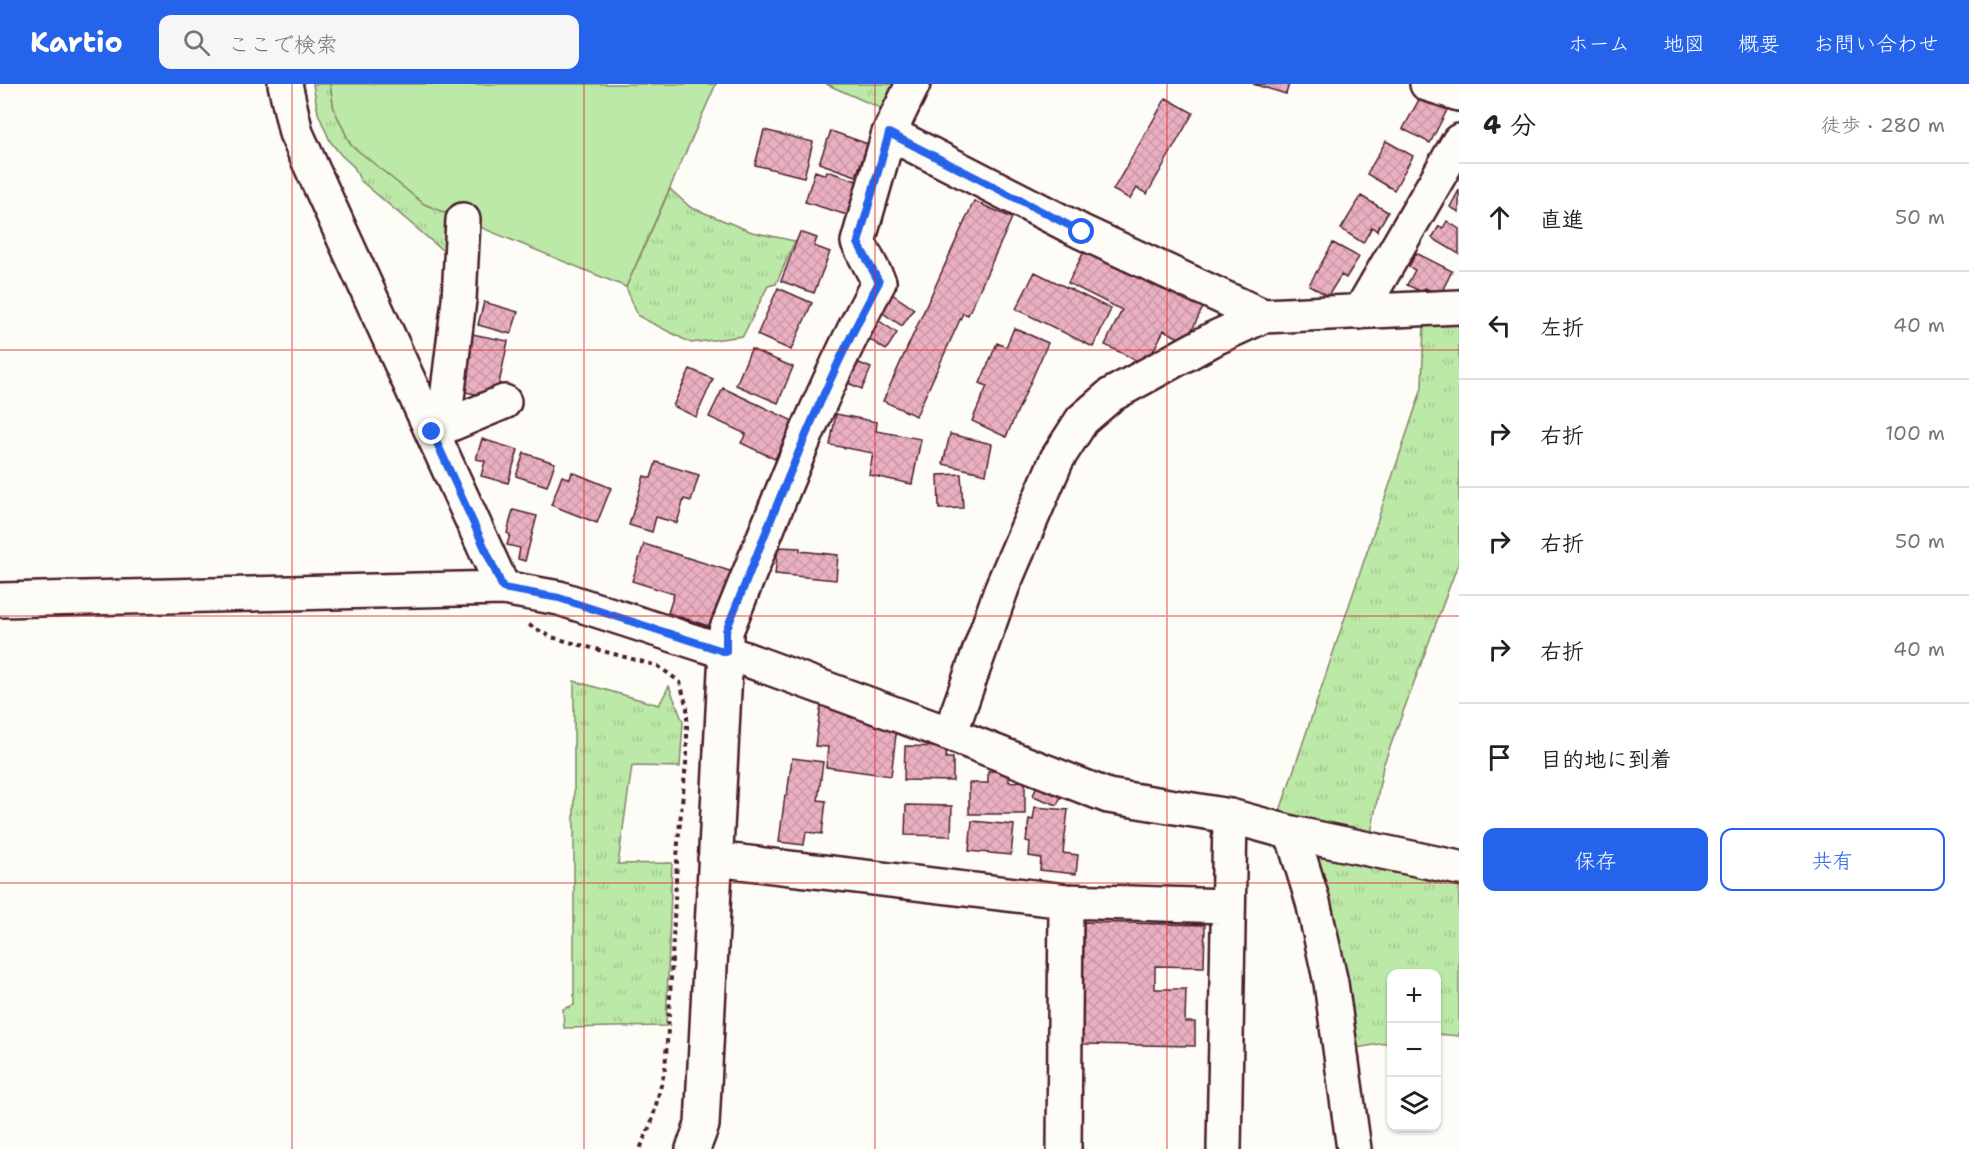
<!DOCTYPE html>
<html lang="ja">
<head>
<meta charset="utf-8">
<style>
  :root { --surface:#fff; --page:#f6f6f6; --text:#222; --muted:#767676; --line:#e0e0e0; --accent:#2563eb }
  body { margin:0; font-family:"Shantell Sans","Klee One",sans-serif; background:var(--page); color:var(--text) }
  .controls { position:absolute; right:18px; bottom:18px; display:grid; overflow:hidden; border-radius:12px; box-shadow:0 2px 4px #0004 }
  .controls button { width:54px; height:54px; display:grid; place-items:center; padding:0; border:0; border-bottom:2px solid var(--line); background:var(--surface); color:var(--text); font:30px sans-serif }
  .stop { position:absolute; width:18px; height:18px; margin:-14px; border:4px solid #2563eb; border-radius:50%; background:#fff }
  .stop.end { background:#2563eb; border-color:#fff; box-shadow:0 2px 6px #0008 }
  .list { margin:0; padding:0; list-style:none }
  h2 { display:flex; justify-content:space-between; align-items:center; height:78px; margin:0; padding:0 24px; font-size:26px }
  h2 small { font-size:20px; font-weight:400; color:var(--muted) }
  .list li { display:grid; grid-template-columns:39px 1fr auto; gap:18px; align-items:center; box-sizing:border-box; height:108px; padding:0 24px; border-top:2px solid var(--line) }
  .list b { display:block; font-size:22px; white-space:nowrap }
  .list em { font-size:20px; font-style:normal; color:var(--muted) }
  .actions { display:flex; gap:12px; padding:18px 24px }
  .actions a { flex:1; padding:14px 0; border:2px solid var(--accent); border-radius:12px; text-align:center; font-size:21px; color:var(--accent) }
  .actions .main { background:var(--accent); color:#fff }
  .icon { flex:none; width:33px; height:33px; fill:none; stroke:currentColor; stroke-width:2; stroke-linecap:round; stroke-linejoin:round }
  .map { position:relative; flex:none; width:1459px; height:1065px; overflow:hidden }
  header { display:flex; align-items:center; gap:36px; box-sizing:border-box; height:84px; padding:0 30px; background:var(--accent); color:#fff }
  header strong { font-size:28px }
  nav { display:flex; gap:33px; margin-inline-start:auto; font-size:21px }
  .search { width:420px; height:54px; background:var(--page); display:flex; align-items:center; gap:15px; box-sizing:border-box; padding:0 21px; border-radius:12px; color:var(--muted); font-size:22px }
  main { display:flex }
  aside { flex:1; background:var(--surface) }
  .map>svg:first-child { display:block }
</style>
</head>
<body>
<header>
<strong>Kartio</strong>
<div class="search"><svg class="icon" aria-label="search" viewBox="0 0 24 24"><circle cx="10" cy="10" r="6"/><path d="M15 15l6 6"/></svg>ここで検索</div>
<nav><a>ホーム</a><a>地図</a><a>概要</a><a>お問い合わせ</a></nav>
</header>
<main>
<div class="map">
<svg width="1459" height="1065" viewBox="0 0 1459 1065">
  <defs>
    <pattern id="grass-tufts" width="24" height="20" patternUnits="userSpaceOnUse" patternTransform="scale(1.5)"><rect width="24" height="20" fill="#bce9a7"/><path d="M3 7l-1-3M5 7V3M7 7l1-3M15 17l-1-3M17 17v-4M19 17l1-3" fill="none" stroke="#a3c790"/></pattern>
    <pattern id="building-cross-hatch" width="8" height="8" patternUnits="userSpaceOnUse" patternTransform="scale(1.5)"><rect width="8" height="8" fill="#eab0c1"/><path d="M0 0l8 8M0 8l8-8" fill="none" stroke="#ca97a6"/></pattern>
  </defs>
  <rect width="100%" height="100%" fill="#fdfcf7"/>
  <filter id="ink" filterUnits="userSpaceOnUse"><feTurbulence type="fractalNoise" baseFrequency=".0167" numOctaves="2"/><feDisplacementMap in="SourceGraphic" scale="12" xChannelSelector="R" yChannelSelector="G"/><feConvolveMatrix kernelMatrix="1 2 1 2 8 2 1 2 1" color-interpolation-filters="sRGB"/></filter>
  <g filter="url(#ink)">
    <!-- grass -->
    <path fill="url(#grass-tufts)" stroke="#838469" stroke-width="1.5" d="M 313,0 L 330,0 L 334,25 L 351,61 L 453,132 L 454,176 L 360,96 L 354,83 L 341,71 L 330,57 L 318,29 Z
      M 826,0 L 902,0 L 891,29 Z
      M 670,105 L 690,123 L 752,148 L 795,157 L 776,200 L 768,202 L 743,252 L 691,259 L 638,232 L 626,203 Z
      M 1424,237 L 1459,237 L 1459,477 L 1383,682 L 1370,756 L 1277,736 L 1422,304 Z
      M 574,597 L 659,621 L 669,602 L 683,638 L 680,683 L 632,682 L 618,780 L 672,779 L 666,942 L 564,944 L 563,925 L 574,921 Z
      M 1309,764 L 1459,795 L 1459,952 L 1437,950 L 1436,890 L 1392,890 L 1391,958 L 1345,966 Z"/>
    <!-- garden -->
    <path fill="#bce9a7" stroke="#838469" stroke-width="1.5" d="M 330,0 L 716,0 L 626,203 L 424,120 L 351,61 L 334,25 Z"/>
    <!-- building -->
    <path fill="url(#building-cross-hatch)" stroke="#4a1f2b" stroke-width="1.5" d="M 1253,0 L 1289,0 L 1286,10 Z
      M 1421,12 L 1447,26 L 1430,59 L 1403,45 Z
      M 1166,14 L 1193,29 L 1147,110 L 1137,104 L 1130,115 L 1113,106 Z
      M 764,46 L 813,58 L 804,93 L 755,81 Z
      M 831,47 L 868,60 L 856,92 L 819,79 Z
      M 1386,57 L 1413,72 L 1394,106 L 1367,90 Z
      M 815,87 L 826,91 L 827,87 L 857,97 L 847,131 L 805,118 Z
      M 1459,106 L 1459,128 L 1450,123 Z
      M 1361,112 L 1388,128 L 1377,147 L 1372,143 L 1363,159 L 1341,145 Z
      M 974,117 L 1012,134 L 968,231 L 963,229 L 916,332 L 883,317 Z
      M 1447,137 L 1459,145 L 1459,170 L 1432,154 L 1439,142 L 1443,144 Z
      M 800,148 L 817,154 L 814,162 L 830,168 L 814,209 L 781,197 Z
      M 1333,159 L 1359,173 L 1346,194 L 1341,191 L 1328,212 L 1309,201 Z
      M 1088,160 L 1206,217 L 1186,258 L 1164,246 L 1146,281 L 1105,261 L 1122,226 L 1068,199 Z
      M 1416,169 L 1452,187 L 1440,211 L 1425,204 L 1422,208 L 1407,201 L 1415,186 L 1409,183 Z
      M 1035,188 L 1111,225 L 1093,263 L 1016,225 Z
      M 778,204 L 812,219 L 791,266 L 757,251 Z
      M 892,210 L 914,225 L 902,242 L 880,227 Z
      M 484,218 L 518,228 L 511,250 L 478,241 Z
      M 875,234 L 897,249 L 886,266 L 863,251 Z
      M 1014,244 L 1048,259 L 1006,353 L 972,337 L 987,302 L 980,299 L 997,259 L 1006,263 Z
      M 472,250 L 508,257 L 496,314 L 460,307 Z
      M 751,265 L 793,283 L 778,319 L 736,301 Z
      M 852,276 L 871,284 L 862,305 L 843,297 Z
      M 690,285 L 713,295 L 696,333 L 673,322 Z
      M 723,304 L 793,337 L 775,375 L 741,359 L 746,350 L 709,333 Z
      M 836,330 L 877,338 L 876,347 L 921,355 L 912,400 L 869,391 L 873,369 L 830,361 Z
      M 950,350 L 992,360 L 986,390 L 943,380 Z
      M 482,355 L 518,366 L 508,399 L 481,392 L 485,377 L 476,375 Z
      M 524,369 L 555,379 L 547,402 L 516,392 Z
      M 656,378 L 699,391 L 691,417 L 684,415 L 677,439 L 656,433 L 652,448 L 629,441 L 644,392 L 651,394 Z
      M 572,388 L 611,404 L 597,439 L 551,421 L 562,392 L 570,395 Z
      M 961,390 L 963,424 L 939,425 L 938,391 Z
      M 513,426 L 537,432 L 525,477 L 518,475 L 520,464 L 507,461 L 510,451 L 507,449 Z
      M 644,460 L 733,488 L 715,544 L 668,529 L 674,510 L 632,497 Z
      M 778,463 L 800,464 L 800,467 L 838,471 L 836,496 L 775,490 Z
      M 821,620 L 850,627 L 849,633 L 885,638 L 897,642 L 891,692 L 826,683 L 828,663 L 815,662 Z
      M 905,662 L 947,663 L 946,674 L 953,674 L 953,697 L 904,696 Z
      M 792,674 L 823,678 L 818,716 L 826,717 L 822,750 L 806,748 L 804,761 L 779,758 L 785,711 L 787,711 Z
      M 988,687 L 1009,687 L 1009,698 L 1025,697 L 1025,730 L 969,730 L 969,699 L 988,699 Z
      M 1038,698 L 1063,708 L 1057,721 L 1033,712 Z
      M 906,721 L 952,722 L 951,752 L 905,751 Z
      M 1035,723 L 1068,726 L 1063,769 L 1078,771 L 1076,790 L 1040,786 L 1041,774 L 1029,772 L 1030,758 L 1026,757 L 1029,735 L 1033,736 Z
      M 972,737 L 1014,741 L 1011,771 L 969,767 Z
      M 1084,838 L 1205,841 L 1204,883 L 1155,882 L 1155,905 L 1186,905 L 1185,938 L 1195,938 L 1195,962 L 1081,960 Z"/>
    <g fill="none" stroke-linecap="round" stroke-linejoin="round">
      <defs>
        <path id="minor" d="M 285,0 L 296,49 L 503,504
          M 913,0 L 889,49 L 1082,148 L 1263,232
          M 1427,0 L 1459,10
          M 1360,228 L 1459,57
          M 432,348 L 446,323 L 459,216 L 463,136
          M 432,348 L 504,318
          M 0,516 L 503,504 L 559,514 L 726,568 L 726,547 C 774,430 818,310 879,198 L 858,158 L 889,49
          M 950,650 L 1003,501 L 1057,375 L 1082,336 L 1111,311 L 1215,254 L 1263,232 L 1459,223
          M 1292,749 L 1313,818 L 1331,899 L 1354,1065
          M 715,775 L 1066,817 L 1228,822
          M 693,1065 L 702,1041 L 726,568 L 950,650 L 1108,712 L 1230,732 L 1292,749 L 1459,784
          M 1064,1065 L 1066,817
          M 1224,1065 L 1230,732"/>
      </defs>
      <!-- minor casing -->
      <use href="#minor" stroke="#4a1f2b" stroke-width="38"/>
      <!-- path -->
      <path stroke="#4a1f2b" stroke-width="4" stroke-dasharray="4.5 4.5" stroke-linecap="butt" d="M 529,541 L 551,553 L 658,582 L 680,598 L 687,624 L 687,670 L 678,758 L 669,932 L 665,985 L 652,1037 L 640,1065"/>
      <!-- minor -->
      <use href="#minor" stroke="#fdfcf7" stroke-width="33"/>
    </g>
  </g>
  <g fill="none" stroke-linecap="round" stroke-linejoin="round" filter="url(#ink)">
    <!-- route -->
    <path stroke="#2563eb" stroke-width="8" d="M 432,348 L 503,504 L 559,514 L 726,568 L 726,547 C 774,430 818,310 879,198 L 858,159 L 889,49 L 1082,148"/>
  </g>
  <!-- grid -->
  <path fill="none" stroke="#d62828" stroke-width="1.5" stroke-opacity="0.55" d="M 292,0 L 292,1065M 584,0 L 584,1065M 875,0 L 875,1065M 1167,0 L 1167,1065M 0,266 L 1459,266M 0,532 L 1459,532M 0,799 L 1459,799"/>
</svg>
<div class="controls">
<button>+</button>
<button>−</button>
<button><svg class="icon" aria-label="layers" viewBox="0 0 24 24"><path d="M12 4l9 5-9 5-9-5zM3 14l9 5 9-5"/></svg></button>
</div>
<div class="stop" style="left:1082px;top:148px"></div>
<div class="stop end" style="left:432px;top:348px"></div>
</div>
<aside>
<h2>4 分<small>徒歩 · 280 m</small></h2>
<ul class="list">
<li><svg class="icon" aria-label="ahead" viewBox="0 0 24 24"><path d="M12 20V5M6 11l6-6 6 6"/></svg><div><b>直進</b></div><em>50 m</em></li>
<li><svg class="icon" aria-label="left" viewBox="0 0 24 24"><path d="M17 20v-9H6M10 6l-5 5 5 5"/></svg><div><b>左折</b></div><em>40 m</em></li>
<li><svg class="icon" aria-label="right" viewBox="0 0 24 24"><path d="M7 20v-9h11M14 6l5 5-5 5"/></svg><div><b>右折</b></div><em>100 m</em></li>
<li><svg class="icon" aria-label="right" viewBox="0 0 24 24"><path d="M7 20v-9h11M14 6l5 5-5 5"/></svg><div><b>右折</b></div><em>50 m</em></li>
<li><svg class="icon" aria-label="right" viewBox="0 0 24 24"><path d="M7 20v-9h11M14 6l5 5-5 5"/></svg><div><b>右折</b></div><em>40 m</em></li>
<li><svg class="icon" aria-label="arrive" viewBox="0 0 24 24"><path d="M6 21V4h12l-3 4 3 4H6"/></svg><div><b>目的地に到着</b></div></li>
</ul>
<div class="actions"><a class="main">保存</a><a>共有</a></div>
</aside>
</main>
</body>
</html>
